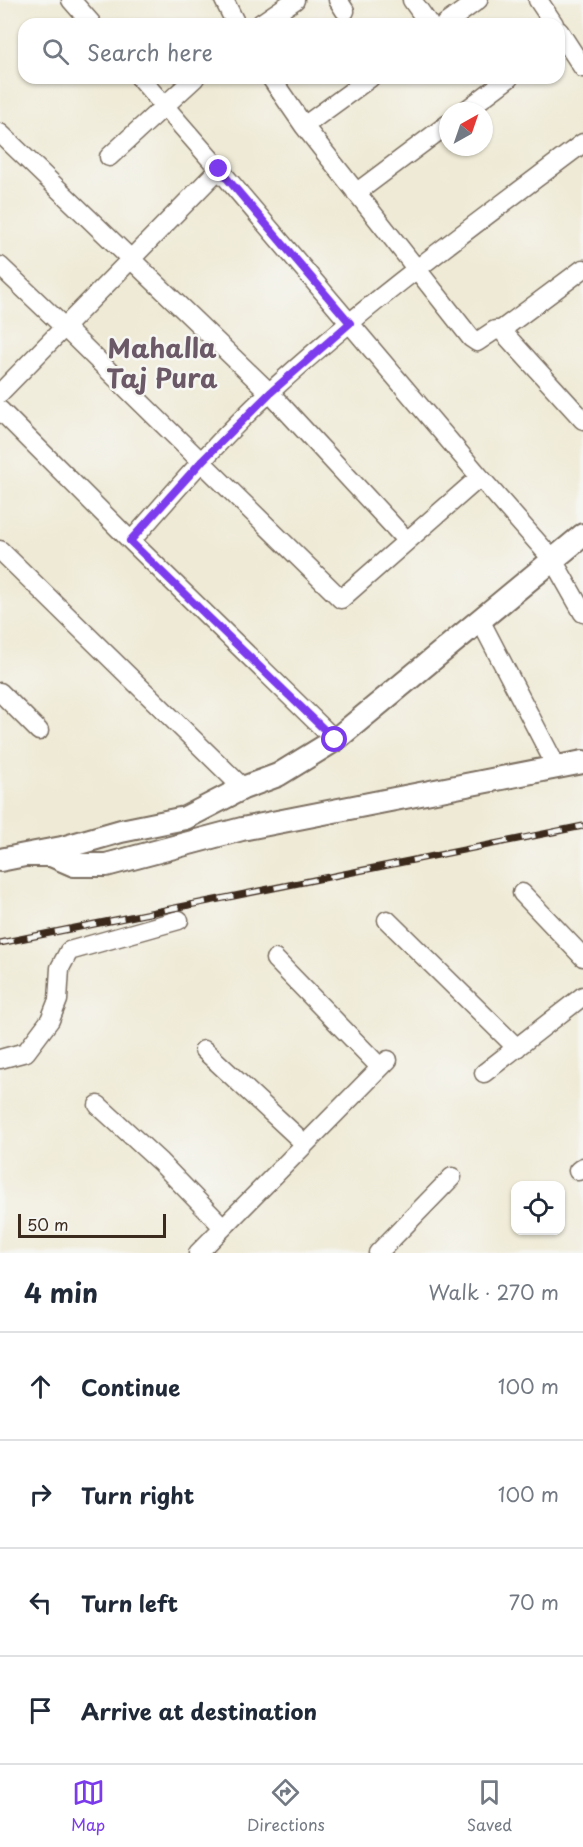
<!DOCTYPE html>
<html lang="en">
<head>
<meta charset="utf-8">
<style>
  :root { --surface:#fff; --page:#f6f6f7; --text:#1f2937; --muted:#747a83; --line:#e0e1e3; --accent:#7c3aed }
  body { margin:0; font-family:"Playpen Sans",sans-serif; background:var(--page); color:var(--text) }
  .controls { position:absolute; right:18px; bottom:18px; display:grid; overflow:hidden; border-radius:12px; box-shadow:0 2px 4px #0004 }
  .controls button { width:54px; height:54px; display:grid; place-items:center; padding:0; border:0; border-bottom:2px solid var(--line); background:var(--surface); color:var(--text); font:30px sans-serif }
  .compass { position:absolute; left:439px; top:102px; width:54px; height:54px; border-radius:50%; background:var(--surface); box-shadow:0 2px 4px #0004; rotate:40deg }
  .scale { position:absolute; left:18px; bottom:15px; width:148px; box-sizing:border-box; padding-left:6px; border:3px solid #3b2a1e; border-top:0; font-size:16px; line-height:21px; white-space:nowrap; color:#3b2a1e; -webkit-text-stroke:4px #f6f6f2; paint-order:stroke }
  .stop { position:absolute; width:18px; height:18px; margin:-14px; border:4px solid #7c3aed; border-radius:50%; background:#fff }
  .stop.end { background:#7c3aed; border-color:#fff; box-shadow:0 2px 6px #0008 }
  .list { margin:0; padding:0; list-style:none }
  h2 { display:flex; justify-content:space-between; align-items:center; height:78px; margin:0; padding:0 24px; font-size:26px }
  h2 small { font-size:20px; font-weight:400; color:var(--muted) }
  .list li { display:grid; grid-template-columns:39px 1fr auto; gap:18px; align-items:center; box-sizing:border-box; height:108px; padding:0 24px; border-top:2px solid var(--line) }
  .list b { display:block; font-size:22px; white-space:nowrap }
  .list em { font-size:20px; font-style:normal; color:var(--muted) }
  .icon { flex:none; width:33px; height:33px; fill:none; stroke:currentColor; stroke-width:2; stroke-linecap:round; stroke-linejoin:round }
  .map { position:relative; flex:none; width:583px; height:1253px; overflow:hidden }
  .search { position:absolute; background:var(--surface); box-shadow:0 2px 4px #0004; left:18px; right:18px; top:18px; height:66px; display:flex; align-items:center; gap:15px; box-sizing:border-box; padding:0 21px; border-radius:18px; color:var(--muted); font-size:22px }
  .sheet { height:510px; background:var(--surface) }
  nav { display:flex; justify-content:space-around; align-items:center; box-sizing:border-box; height:84px; border-top:2px solid var(--line); background:var(--surface); font-size:16px; color:var(--muted) }
  nav a { display:grid; justify-items:center; gap:3px }
  nav .on { color:var(--accent) }
  .map>svg:first-child { display:block }
</style>
</head>
<body>
<div class="map">
<svg width="583" height="1253" viewBox="0 0 583 1253">
  <rect width="100%" height="100%" fill="#f6f6f2"/>
  <filter id="ink" filterUnits="userSpaceOnUse"><feTurbulence type="fractalNoise" baseFrequency=".0167" numOctaves="2"/><feDisplacementMap in="SourceGraphic" scale="12" xChannelSelector="R" yChannelSelector="G"/><feConvolveMatrix kernelMatrix="1 2 1 2 8 2 1 2 1" color-interpolation-filters="sRGB"/></filter>
  <filter id="wash" filterUnits="userSpaceOnUse"><feTurbulence type="fractalNoise" baseFrequency=".008" numOctaves="4" result="noise"/><feDisplacementMap in="SourceGraphic" scale="24" xChannelSelector="R" yChannelSelector="G"/><feGaussianBlur stdDeviation="1.35" result="paint"/><feColorMatrix in="noise" values="0 0 0 0 0 0 0 0 0 0 0 0 0 0 0 0 0 1.4 0 .05"/><feComposite in="paint" operator="in"/></filter>
  <g filter="url(#wash)">
    <rect width="100%" height="100%" fill="#efead5"/>
  </g>
  <g filter="url(#ink)">
    <g fill="none" stroke-linecap="round" stroke-linejoin="round">
      <defs>
        <path id="minor" d="M 71,0 L 92,24
          M 224,0 L 236,24
          M 338,0 L 345,11
          M 412,0 L 429,24
          M 538,0 L 554,24
          M 260,24 L 295,0
          M 445,24 L 478,0
          M 559,31 L 583,68
          M 140,78 L 219,169 L 480,477 L 553,560 L 583,613
          M 271,78 L 304,126 L 471,338 L 477,342 L 495,330 L 501,330 L 583,420
          M 465,111 L 509,78
          M 304,126 L 370,78
          M 0,133 L 270,393 L 407,541
          M 109,157 L 195,78
          M 356,193 L 448,124
          M 0,266 L 64,327 L 341,599 L 480,477
          M 501,330 L 583,269
          M 0,393 L 219,169
          M 0,410 L 131,541 L 335,740
          M 131,541 C 176,490 220,438 270,392 C 368,302 477,223 583,143
          M 0,550 L 243,788
          M 480,620 L 557,768
          M 0,692 L 39,731
          M 522,893 L 583,957
          M 387,920 L 517,1048
          M 275,959 L 380,1067
          M 204,1050 L 305,1144
          M 0,1059 L 26,1052 L 50,1020 L 58,1000 L 60,968 L 69,951 L 179,920
          M 484,1073 L 583,996
          M 98,1105 L 160,1162 L 223,1227
          M 578,1171 L 583,1167
          M 198,1253 L 388,1060
          M 378,1253 L 452,1177"/>
        <path id="tertiary" d="M 25,855 L 62,848 L 121,831 L 185,818 L 243,788 L 278,775 L 335,740 L 583,535
          M 0,860 L 25,855 L 51,855 L 74,865 L 106,865 L 242,829 L 583,762"/>
      </defs>
      <!-- minor casing -->
      <use href="#minor" stroke="#7a6d5e" stroke-width="21"/>
      <!-- tertiary casing -->
      <use href="#tertiary" stroke="#7a6d5e" stroke-width="26"/>
      <!-- minor -->
      <use href="#minor" stroke="#fff" stroke-width="18"/>
      <!-- tertiary -->
      <use href="#tertiary" stroke="#fff" stroke-width="22"/>
      <defs>
        <path id="rail" d="M 0,943 L 583,826"/>
      </defs>
      <!-- rail casing -->
      <use href="#rail" stroke="#3b2a1e" stroke-width="7"/>
      <!-- rail -->
      <use href="#rail" stroke="#f6f6f2" stroke-width="4.5" stroke-dasharray="14" stroke-linecap="butt"/>
    </g>
  </g>
  <g fill="none" stroke-linecap="round" stroke-linejoin="round" filter="url(#ink)">
    <!-- route -->
    <path stroke="#7c3aed" stroke-width="8" d="M 219,169 L 350,323 L 270,393 L 202,461 L 130,541 L 335,740"/>
  </g>
  <g text-anchor="middle" stroke-width="5" stroke-linejoin="round" paint-order="stroke">
    <!-- district labels -->
    <g font-size="26" font-weight="bold" fill="#6c5967" stroke="#f6f6f2">
      <text x="162" y="358">Mahalla<tspan x="162" dy="30">Taj Pura</tspan></text>
    </g>
  </g>
</svg>
<div class="controls">
<button><svg class="icon" aria-label="locate" viewBox="0 0 24 24"><circle cx="12" cy="12" r="6"/><path d="M12 2v4M12 18v4M2 12h4M18 12h4"/></svg></button>
</div>
<svg class="compass" viewBox="-18 -18 36 36"><path d="M0-13l5 13h-10z" fill="#e53935"/><path d="M0 13l5-13h-10z" fill="#747a83"/></svg>
<div class="scale">50 m</div>
<div class="stop" style="left:335px;top:740px"></div>
<div class="stop end" style="left:219px;top:169px"></div>
<div class="search"><svg class="icon" aria-label="search" viewBox="0 0 24 24"><circle cx="10" cy="10" r="6"/><path d="M15 15l6 6"/></svg>Search here</div>
</div>
<section class="sheet">
<h2>4 min<small>Walk · 270 m</small></h2>
<ul class="list">
<li><svg class="icon" aria-label="ahead" viewBox="0 0 24 24"><path d="M12 20V5M6 11l6-6 6 6"/></svg><div><b>Continue</b></div><em>100 m</em></li>
<li><svg class="icon" aria-label="right" viewBox="0 0 24 24"><path d="M7 20v-9h11M14 6l5 5-5 5"/></svg><div><b>Turn right</b></div><em>100 m</em></li>
<li><svg class="icon" aria-label="left" viewBox="0 0 24 24"><path d="M17 20v-9H6M10 6l-5 5 5 5"/></svg><div><b>Turn left</b></div><em>70 m</em></li>
<li><svg class="icon" aria-label="arrive" viewBox="0 0 24 24"><path d="M6 21V4h12l-3 4 3 4H6"/></svg><div><b>Arrive at destination</b></div></li>
</ul>
</section>
<nav>
<a class="on"><svg class="icon" aria-label="map" viewBox="0 0 24 24"><path d="M3 6l6-2 6 2 6-2v14l-6 2-6-2-6 2zM9 4v14M15 6v14"/></svg>Map</a>
<a><svg class="icon" aria-label="directions" viewBox="0 0 24 24"><path d="M12 3l9 9-9 9-9-9zM9 14v-3h6M13 9l2 2-2 2"/></svg>Directions</a>
<a><svg class="icon" aria-label="saved" viewBox="0 0 24 24"><path d="M7 4h10v16l-5-4-5 4z"/></svg>Saved</a>
</nav>
</body>
</html>
